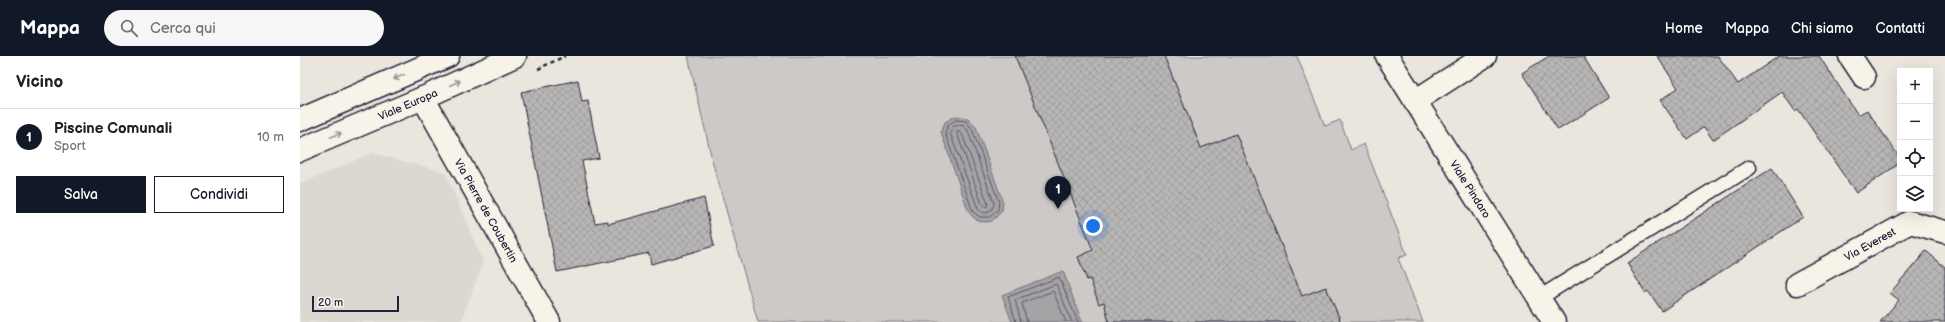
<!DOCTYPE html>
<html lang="it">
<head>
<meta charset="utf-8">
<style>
  :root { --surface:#fff; --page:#f6f6f6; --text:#202124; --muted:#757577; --line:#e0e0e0; --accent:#111827 }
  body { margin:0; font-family:"Balsamiq Sans",sans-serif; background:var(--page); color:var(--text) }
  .controls { position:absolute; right:12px; top:12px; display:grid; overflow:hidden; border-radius:0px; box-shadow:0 4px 16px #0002 }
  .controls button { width:36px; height:36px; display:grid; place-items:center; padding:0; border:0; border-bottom:1px solid var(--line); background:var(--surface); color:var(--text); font:20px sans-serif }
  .scale { position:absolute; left:12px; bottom:10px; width:87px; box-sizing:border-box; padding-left:4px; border:2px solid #22223b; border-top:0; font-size:11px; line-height:14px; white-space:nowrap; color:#22223b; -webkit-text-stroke:3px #f7f3e8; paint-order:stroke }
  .you { position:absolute; left:793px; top:170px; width:14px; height:14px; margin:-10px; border:3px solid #fff; border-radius:50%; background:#1a73e8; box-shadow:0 0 0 6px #1a73e833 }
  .badge { display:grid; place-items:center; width:26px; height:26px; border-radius:50%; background:var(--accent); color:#fff; font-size:13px; font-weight:700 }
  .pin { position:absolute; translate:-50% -33px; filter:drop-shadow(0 1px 2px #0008) }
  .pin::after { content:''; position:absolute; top:21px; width:14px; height:12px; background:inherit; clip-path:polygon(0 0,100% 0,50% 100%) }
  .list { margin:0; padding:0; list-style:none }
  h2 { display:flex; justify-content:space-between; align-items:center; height:52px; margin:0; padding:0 16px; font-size:17px }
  h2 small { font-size:13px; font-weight:400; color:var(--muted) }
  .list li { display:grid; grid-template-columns:26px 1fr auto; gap:12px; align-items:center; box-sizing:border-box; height:56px; padding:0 16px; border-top:1px solid var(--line) }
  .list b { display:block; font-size:15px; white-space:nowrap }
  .list p { margin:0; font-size:13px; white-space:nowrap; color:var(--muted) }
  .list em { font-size:13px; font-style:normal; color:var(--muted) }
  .actions { display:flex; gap:8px; padding:12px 16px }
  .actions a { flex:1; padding:9px 0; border:1px solid var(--accent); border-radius:0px; text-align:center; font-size:14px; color:var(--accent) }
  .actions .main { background:var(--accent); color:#fff }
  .icon { flex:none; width:22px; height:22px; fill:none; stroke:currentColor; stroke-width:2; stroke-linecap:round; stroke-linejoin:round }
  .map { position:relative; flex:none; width:1645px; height:266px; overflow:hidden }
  header { display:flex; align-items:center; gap:24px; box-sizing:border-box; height:56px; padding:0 20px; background:var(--accent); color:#fff }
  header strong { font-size:19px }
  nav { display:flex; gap:22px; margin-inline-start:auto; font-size:14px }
  .search { width:280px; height:36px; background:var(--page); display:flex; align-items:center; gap:10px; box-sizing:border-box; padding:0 14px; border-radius:22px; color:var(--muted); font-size:15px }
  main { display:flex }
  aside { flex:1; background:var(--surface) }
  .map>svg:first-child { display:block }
</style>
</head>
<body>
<header>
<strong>Mappa</strong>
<div class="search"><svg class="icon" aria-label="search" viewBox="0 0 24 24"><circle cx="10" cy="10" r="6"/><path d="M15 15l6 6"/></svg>Cerca qui</div>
<nav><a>Home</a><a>Mappa</a><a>Chi siamo</a><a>Contatti</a></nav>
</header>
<main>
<aside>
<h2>Vicino<small></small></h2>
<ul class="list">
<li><span class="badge">1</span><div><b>Piscine Comunali</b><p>Sport</p></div><em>10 m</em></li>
</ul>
<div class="actions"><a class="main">Salva</a><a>Condividi</a></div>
</aside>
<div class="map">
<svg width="1645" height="266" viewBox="0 0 1645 266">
  <defs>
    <pattern id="building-cross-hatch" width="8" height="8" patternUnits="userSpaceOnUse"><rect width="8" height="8" fill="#b8b6b5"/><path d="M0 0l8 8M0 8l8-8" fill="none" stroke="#9e9c9d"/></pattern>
  </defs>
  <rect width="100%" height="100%" fill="#eae6de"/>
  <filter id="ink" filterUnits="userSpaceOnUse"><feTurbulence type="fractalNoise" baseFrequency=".025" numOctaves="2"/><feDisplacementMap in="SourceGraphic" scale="8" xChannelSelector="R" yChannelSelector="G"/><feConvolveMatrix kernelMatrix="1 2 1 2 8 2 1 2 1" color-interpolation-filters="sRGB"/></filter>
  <g filter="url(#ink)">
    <!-- built -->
    <path fill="#dbd8d2" d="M 72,97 L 145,116 L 183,206 L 161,266 L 0,266 L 0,128 Z"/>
    <!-- green -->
    <path fill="#cdc9c6" stroke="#787680" d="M 388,0 L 997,0 L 1025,70 L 1040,64 L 1051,94 L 1064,88 L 1107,199 L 1098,202 L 1123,266 L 458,266 L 413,108 Z"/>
    <!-- water -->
    <path fill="#a6a3a6" stroke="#716f7b" d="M 655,60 L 668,62 L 676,71 L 703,146 L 702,155 L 692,165 C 681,168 673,164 668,154 L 641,76 L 645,66 Z
      M 763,215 L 782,266 L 712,266 L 702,239 Z"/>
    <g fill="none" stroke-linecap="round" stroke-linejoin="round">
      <!-- shore -->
      <path stroke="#575666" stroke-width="1" d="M 656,64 L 666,65 L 672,73 L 699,146 L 698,154 L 690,161 L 680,161 L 673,156 L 645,77 L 648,69 Z
        M 659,69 L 664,70 L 668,75 L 694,147 C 693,157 684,160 678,153 L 650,77 L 653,71 Z
        M 658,75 L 662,78 L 688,148 L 686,151 L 682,148 L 657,77 Z
        M 716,266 L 708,241 L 759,221 L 778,266
        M 721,266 L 715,244 L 756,228 L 772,266
        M 727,266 L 722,247 L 753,235 L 766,266"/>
    </g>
    <!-- building -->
    <path fill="url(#building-cross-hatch)" stroke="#22223b" d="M 715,0 L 864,0 L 901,92 L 936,78 L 1002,240 L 1026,231 L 1041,266 L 809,266 L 804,246 L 799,248 L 790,223 L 787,224 L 778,201 L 793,194 Z
      M 1249,0 L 1283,0 L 1309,42 L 1258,74 L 1222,17 Z
      M 1357,0 L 1418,0 L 1438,28 L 1479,0 L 1519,0 L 1558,59 L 1567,54 L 1600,102 L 1600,107 L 1556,137 L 1498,53 L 1495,55 L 1482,36 L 1413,84 L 1404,71 L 1387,83 L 1360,44 L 1378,32 Z
      M 278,24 L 282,46 L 288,45 L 299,102 L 282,105 L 295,167 L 308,165 L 308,168 L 404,142 L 414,190 L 351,208 L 349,197 L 257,216 L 221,36 Z
      M 1472,112 L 1503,161 L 1362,255 L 1348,235 L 1345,237 L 1327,207 Z
      M 1626,195 L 1645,211 L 1645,266 L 1580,266 L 1599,244 L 1590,237 Z"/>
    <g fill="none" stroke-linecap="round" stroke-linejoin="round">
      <defs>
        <path id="lane" d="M 1239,242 L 1449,112"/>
        <g id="street">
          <path d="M 1550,0 L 1564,21"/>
          <path id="s1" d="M 123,42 L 249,266"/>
          <path d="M 1115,45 L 1185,0"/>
          <path id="s2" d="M 1497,228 L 1610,166 L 1645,176"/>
        </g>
        <g id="secondary">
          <path id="s3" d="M 1087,0 L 1254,266"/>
          <path d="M 0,64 L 148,0"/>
          <path id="s4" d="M 0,94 L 123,42 L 215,0"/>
        </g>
      </defs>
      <!-- lane casing -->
      <use href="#lane" stroke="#22223b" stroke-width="17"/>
      <!-- street casing -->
      <use href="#street" stroke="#22223b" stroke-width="25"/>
      <!-- secondary casing -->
      <use href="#secondary" stroke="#22223b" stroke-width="25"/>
      <!-- path -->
      <path stroke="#22223b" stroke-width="2.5" stroke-dasharray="4 3" stroke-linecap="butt" d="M 238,13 L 265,0"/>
      <!-- lane -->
      <use href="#lane" stroke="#f7f3e8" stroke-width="14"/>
      <!-- street -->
      <use href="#street" stroke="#f7f3e8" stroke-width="22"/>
      <!-- secondary -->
      <use href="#secondary" stroke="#f7f3e8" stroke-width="22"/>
    </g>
    <!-- one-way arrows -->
    <defs><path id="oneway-shaft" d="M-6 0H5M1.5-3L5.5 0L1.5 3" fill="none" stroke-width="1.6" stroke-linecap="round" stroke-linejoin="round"/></defs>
    <g stroke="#97959a">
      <use href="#oneway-shaft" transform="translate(99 21) rotate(156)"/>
      <use href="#oneway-shaft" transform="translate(155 27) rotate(-25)"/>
      <use href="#oneway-shaft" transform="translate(36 79) rotate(-22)"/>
    </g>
  </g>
  <g text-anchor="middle" stroke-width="4" stroke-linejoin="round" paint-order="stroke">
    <!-- street labels -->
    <g font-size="11" fill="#22223b" stroke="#f7f3e8">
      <text dy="4" stroke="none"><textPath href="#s4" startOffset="117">Viale Europa</textPath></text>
      <text dy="4" stroke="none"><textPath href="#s3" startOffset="157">Viale Pindaro</textPath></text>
      <text dy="4" stroke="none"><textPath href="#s1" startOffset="129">Via Pierre de Coubertin</textPath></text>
      <text dy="4" stroke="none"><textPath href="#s2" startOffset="83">Via Everest</textPath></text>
    </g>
  </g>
</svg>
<div class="controls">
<button>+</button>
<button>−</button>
<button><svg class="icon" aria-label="locate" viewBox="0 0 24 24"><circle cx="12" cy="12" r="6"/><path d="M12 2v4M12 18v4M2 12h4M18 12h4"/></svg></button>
<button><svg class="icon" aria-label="layers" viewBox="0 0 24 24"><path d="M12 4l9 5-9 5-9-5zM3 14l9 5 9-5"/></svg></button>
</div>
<div class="scale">20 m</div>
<div class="you"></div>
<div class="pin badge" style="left:758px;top:153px">1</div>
</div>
</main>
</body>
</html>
